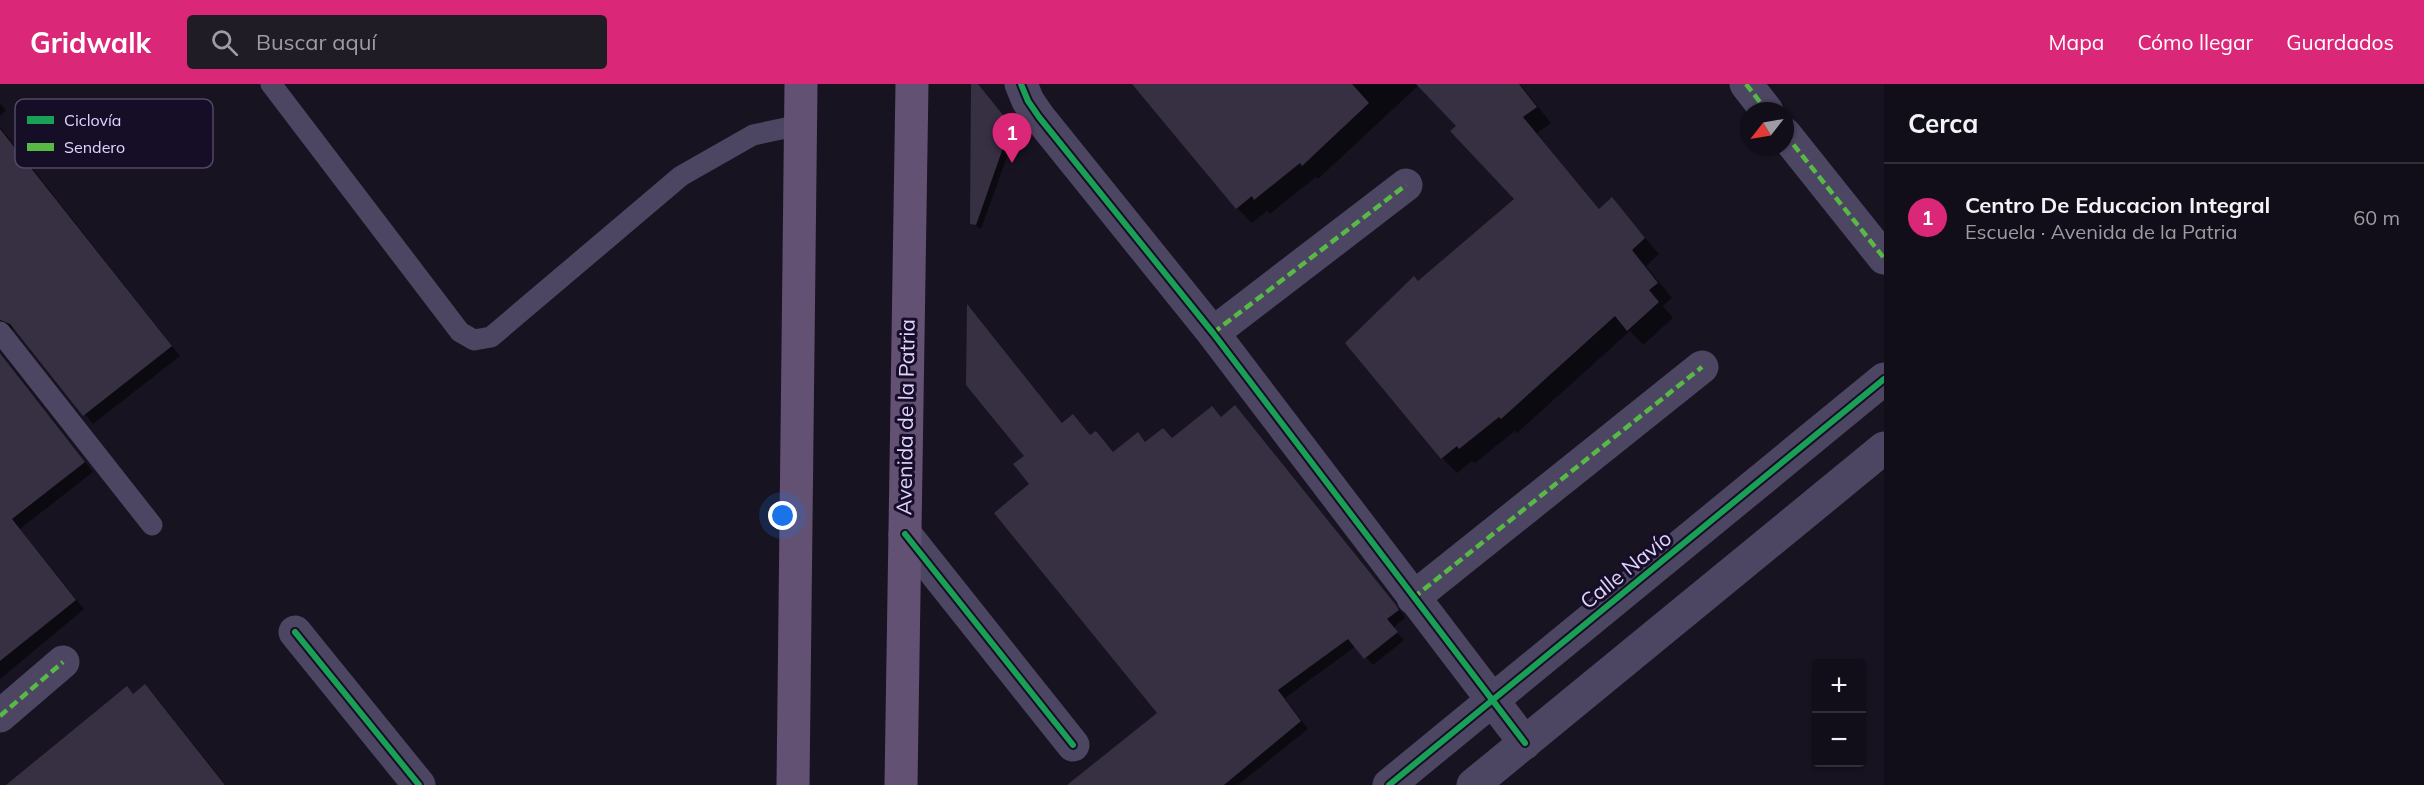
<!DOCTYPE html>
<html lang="es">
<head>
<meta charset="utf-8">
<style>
  :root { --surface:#120e19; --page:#1f1c26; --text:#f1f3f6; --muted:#9c9ca2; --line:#312e38; --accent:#db2777 }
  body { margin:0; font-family:Mulish,sans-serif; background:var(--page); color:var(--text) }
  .controls { position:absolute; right:18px; bottom:18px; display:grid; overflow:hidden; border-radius:6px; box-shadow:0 2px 4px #0004 }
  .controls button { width:54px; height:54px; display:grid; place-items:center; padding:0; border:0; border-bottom:2px solid var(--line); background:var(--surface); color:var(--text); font:30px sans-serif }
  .compass { position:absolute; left:1740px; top:18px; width:54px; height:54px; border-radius:50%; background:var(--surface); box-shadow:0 2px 4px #0004; rotate:239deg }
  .you { position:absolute; left:783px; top:432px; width:21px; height:21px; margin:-15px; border:4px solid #fff; border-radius:50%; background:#1a73e8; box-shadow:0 0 0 9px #1a73e833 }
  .badge { display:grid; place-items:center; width:39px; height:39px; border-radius:50%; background:var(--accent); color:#fff; font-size:20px; font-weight:700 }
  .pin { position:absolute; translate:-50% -50px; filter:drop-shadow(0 2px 3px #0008) }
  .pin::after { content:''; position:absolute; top:32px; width:21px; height:18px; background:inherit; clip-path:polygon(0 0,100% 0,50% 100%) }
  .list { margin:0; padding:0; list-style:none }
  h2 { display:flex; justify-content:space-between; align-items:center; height:78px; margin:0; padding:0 24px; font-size:26px }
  h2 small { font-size:20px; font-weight:400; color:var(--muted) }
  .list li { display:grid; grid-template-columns:39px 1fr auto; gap:18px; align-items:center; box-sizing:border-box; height:108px; padding:0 24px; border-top:2px solid var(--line) }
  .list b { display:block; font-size:22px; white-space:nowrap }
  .list p { margin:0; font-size:20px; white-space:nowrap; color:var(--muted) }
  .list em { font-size:20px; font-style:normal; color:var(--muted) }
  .icon { flex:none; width:33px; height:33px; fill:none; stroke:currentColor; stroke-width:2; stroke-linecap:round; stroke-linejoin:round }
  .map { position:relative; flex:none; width:1884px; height:701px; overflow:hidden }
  header { display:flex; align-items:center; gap:36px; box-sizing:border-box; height:84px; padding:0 30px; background:var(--accent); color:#fff }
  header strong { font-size:28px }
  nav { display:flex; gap:33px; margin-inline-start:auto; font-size:21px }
  .search { width:420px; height:54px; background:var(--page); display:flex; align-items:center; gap:15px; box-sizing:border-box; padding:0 21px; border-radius:6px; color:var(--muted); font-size:22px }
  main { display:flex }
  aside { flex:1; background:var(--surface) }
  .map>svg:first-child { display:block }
</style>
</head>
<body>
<header>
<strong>Gridwalk</strong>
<div class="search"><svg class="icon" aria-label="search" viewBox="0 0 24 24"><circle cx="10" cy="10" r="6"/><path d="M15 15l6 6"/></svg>Buscar aquí</div>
<nav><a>Mapa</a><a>Cómo llegar</a><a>Guardados</a></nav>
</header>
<main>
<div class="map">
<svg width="1884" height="701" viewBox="0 0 1884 701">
  <rect width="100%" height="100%" fill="#181321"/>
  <!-- shadow -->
  <path fill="#0007" d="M 972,0 L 977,0 L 1016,48 L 981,145 L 971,139 Z
    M 1152,0 L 1520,0 L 1551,39 L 1537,49 L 1565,84 L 1600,126 L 1612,115 L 1659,170 L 1646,182 L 1672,214 L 1663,222 L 1673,234 L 1643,261 L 1630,247 L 1517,349 L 1515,347 L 1475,379 L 1472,377 L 1457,389 L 1442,374 L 1418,199 L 1516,115 L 1458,42 L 1419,1 L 1318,95 L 1316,93 L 1270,130 L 1267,127 L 1252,139 L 1237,124 Z
    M 0,19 L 6,26 L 0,32 Z
    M 0,43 L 180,272 L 93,340 L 18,247 L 7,244 L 0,250 Z
    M 974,229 L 1063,340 L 1091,353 L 1096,349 L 1114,369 L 1137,350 L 1146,359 L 1172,356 L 1222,334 L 1235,323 L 1403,530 L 1405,534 L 1393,544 L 1404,556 L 1373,581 L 1356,562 L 1285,614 L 1308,645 L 1238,701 L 1069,701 L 1160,629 L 1031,400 L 1026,372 Z
    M 0,268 L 93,388 L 20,445 L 84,525 L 0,595 Z
    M 127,604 L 134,611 L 154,611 L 226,701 L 9,701 Z"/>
  <!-- building -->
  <path fill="#373043" d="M 971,0 L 978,0 L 1011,41 L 976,141 L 970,140 Z
    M 1132,0 L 1352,0 L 1369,19 L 1302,82 L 1300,79 L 1254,116 L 1252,112 L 1236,125 Z
    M 1416,0 L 1519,0 L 1537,23 L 1523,33 L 1599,125 L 1612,113 L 1645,154 L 1632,166 L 1658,199 L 1649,206 L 1659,218 L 1627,247 L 1615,232 L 1501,335 L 1499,333 L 1459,365 L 1457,362 L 1441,375 L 1345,259 L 1414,192 L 1418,197 L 1514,115 L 1450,47 L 1456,42 Z
    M 0,45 L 172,262 L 83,332 L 10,240 L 0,236 Z
    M 967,220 L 1062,339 L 1073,330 L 1090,351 L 1096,347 L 1113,368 L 1138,348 L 1145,358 L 1163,344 L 1172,354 L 1212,322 L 1221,333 L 1235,321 L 1396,521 L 1399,526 L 1387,535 L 1398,548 L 1364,575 L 1348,555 L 1278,606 L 1301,637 L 1224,701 L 1067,701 L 1157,629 L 994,429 L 1029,400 L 1013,380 L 1024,372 L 966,301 Z
    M 0,269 L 85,378 L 12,435 L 76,516 L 0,577 Z
    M 145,600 L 225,701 L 6,701 L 127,602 L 133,610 Z"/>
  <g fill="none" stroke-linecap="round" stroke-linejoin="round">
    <!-- lane -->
    <path stroke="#4d4662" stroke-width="21" d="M 271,0 L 460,248 L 474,256 L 491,253 L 681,92 L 753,51 L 800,41
      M 0,248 L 152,441"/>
    <!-- street -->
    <path stroke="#4d4662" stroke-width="33" d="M 1021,0 L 1028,17 L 1039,33 L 1213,249 L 1525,659
      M 1746,0 L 1767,27
      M 1785,50 L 1884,174
      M 1213,249 L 1406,101
      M 905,450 L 1073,661
      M 1413,514 L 1702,283
      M 295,548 L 419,701
      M 0,632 L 63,578
      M 1389,701 L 1884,295
      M 1473,701 L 1884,364"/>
    <!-- primary -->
    <path stroke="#635173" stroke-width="33" d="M 793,701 L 801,0
      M 901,701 L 912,0"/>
    <!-- quiet -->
    <path stroke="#58b947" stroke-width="4.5" stroke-dasharray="9 4.5" stroke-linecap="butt" d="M 1746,0 L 1767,27
      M 1785,50 L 1884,174
      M 1213,249 L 1406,101
      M 1413,514 L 1702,283
      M 0,632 L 63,578"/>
    <defs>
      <path id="cycleway" d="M 1021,0 L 1028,17 L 1039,33 L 1213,249 L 1525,659
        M 905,450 L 1073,661
        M 295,548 L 419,701
        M 1389,701 L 1884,295"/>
    </defs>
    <!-- cycleway casing -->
    <use href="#cycleway" stroke="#160d27" stroke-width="10"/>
    <!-- cycleway -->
    <use href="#cycleway" stroke="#1a9f57" stroke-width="6"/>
  </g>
  <g text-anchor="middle" stroke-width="6" stroke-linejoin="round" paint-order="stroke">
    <!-- street labels -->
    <g font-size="21" fill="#e0d3ff" stroke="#160d27">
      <text transform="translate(906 333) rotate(-89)" y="7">Avenida de la Patria</text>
      <text transform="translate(1626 486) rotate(-39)" y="7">Calle Navío</text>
    </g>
  </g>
  <!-- legend -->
  <rect x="15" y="15" width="198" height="69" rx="9" fill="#160d27" stroke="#534868" stroke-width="1.5"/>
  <rect x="27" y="32" width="27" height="8" fill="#1a9f57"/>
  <rect x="27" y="59" width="27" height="8" fill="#58b947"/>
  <g font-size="16" fill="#e0d3ff">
    <text x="64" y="42">Ciclovía</text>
    <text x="64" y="69">Sendero</text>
  </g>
</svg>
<div class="controls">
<button>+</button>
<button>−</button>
</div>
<svg class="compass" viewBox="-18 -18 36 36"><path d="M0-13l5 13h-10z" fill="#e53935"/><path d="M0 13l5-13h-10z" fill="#9c9ca2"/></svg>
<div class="you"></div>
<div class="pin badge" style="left:1012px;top:79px">1</div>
</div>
<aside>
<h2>Cerca<small></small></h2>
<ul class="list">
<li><span class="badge">1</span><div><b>Centro De Educacion Integral</b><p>Escuela · Avenida de la Patria</p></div><em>60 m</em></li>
</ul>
</aside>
</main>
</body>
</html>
